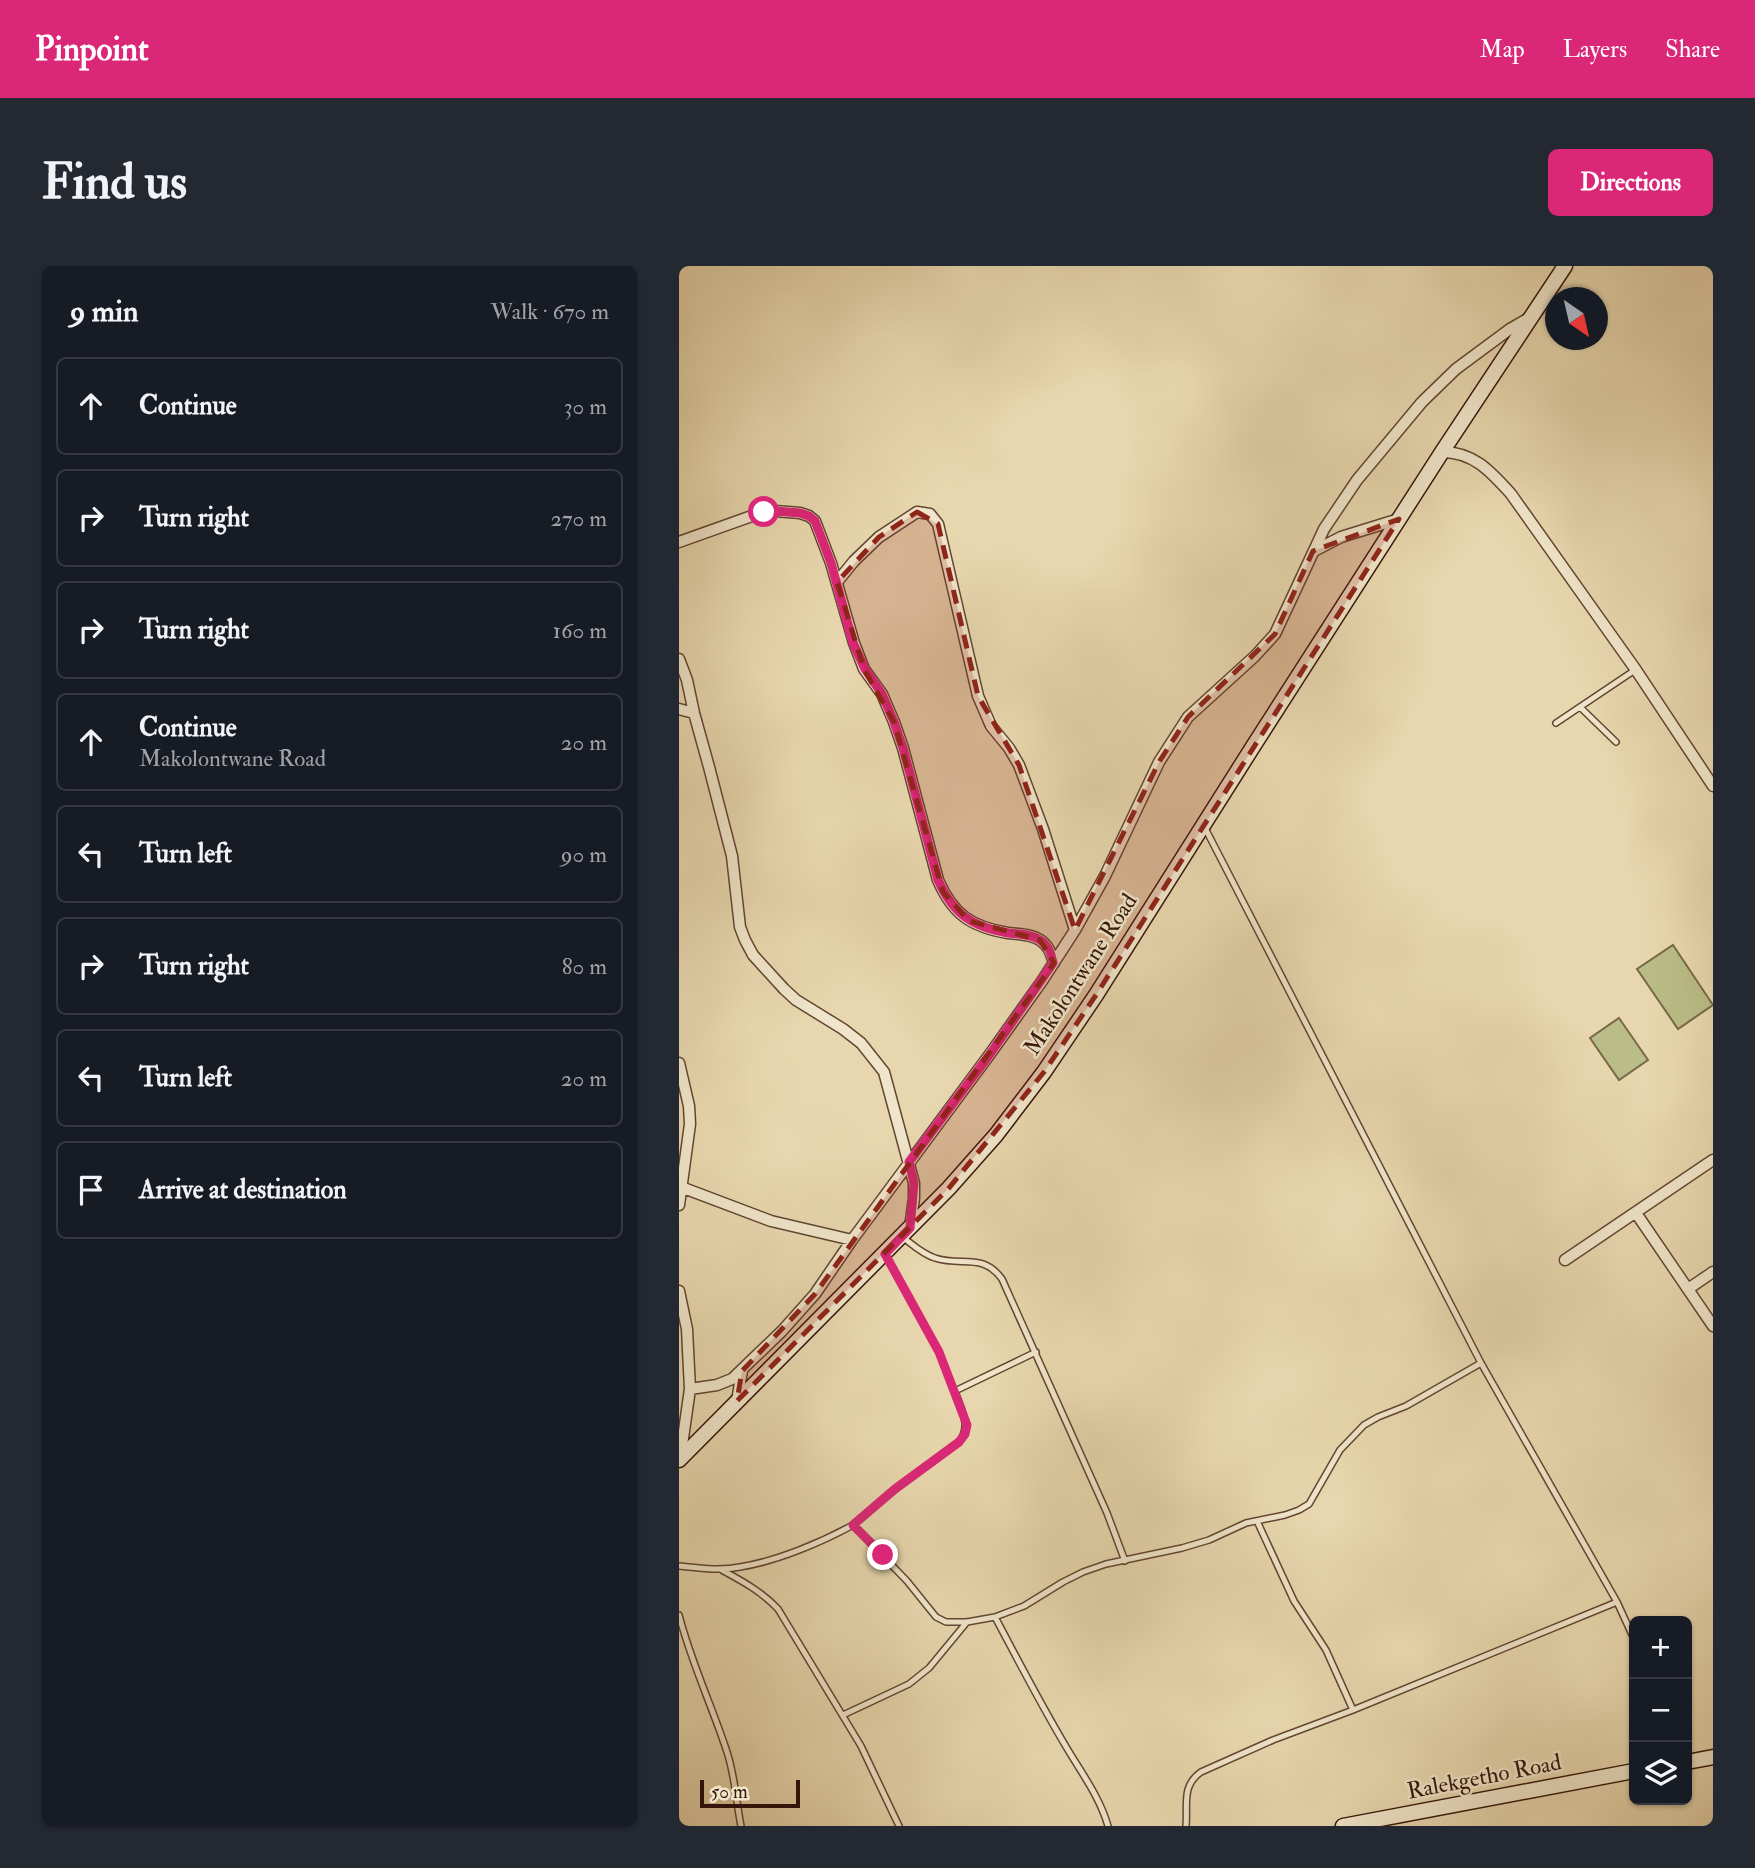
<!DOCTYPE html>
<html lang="en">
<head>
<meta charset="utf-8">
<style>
  :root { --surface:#171b24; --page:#242831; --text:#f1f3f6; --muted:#9ea1a6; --line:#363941; --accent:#db2777 }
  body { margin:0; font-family:"IM FELL Double Pica",serif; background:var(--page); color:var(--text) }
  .controls { position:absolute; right:21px; bottom:21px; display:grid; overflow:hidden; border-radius:10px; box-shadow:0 2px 5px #0004 }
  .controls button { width:63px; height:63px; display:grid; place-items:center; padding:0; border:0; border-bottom:2px solid var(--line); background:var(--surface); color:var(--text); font:35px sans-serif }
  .compass { position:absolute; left:866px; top:21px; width:63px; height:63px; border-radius:50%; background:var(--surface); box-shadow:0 2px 5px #0004; rotate:146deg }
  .scale { position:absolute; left:21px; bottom:18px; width:100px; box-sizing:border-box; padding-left:7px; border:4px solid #351509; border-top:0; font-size:19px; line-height:24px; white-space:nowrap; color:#351509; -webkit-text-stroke:5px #f0e5ca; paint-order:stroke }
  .stop { position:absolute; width:21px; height:21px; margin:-16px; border:5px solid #db2777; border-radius:50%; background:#fff }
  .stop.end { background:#db2777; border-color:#fff; box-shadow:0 2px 7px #0008 }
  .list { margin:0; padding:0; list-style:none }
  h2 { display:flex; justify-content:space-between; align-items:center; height:91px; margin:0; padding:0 28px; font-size:30px }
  h2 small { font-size:23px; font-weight:400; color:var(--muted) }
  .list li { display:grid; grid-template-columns:46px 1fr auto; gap:21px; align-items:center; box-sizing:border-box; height:98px; margin:0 14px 14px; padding:0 14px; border:2px solid var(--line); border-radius:10px }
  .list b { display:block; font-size:26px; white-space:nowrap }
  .list p { margin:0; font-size:23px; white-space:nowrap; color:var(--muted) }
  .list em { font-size:23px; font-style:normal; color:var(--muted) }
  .icon { flex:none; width:38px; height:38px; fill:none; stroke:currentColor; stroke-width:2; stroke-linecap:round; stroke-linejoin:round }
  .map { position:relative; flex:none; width:1034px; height:1560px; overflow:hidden; border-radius:10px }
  header { display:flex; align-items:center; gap:42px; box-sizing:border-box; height:98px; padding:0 35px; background:var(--accent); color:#fff }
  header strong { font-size:33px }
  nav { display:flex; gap:38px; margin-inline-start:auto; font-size:24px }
  .intro { display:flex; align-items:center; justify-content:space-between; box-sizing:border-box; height:168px; padding:0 42px }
  h1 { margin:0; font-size:49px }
  .button { padding:18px 32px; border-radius:10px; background:var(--accent); color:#fff; font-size:24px; font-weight:700 }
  main { display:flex; gap:42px; padding:0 42px }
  aside { flex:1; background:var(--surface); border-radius:10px; box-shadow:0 2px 5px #0004 }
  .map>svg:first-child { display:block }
</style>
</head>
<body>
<header>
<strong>Pinpoint</strong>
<nav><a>Map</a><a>Layers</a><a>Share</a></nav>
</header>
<div class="intro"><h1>Find us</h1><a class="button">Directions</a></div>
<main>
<aside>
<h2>9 min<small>Walk · 670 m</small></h2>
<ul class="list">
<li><svg class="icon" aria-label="ahead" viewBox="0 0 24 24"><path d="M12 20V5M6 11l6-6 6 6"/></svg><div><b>Continue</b></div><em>30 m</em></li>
<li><svg class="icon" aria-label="right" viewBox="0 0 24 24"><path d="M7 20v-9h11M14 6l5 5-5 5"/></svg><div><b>Turn right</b></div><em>270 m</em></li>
<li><svg class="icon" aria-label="right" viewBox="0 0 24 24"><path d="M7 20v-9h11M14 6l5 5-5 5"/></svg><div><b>Turn right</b></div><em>160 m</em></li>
<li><svg class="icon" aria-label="ahead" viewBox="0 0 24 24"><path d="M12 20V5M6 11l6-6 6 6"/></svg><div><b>Continue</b><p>Makolontwane Road</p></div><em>20 m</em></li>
<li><svg class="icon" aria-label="left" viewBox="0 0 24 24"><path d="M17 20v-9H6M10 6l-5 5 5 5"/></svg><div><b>Turn left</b></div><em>90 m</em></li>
<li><svg class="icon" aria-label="right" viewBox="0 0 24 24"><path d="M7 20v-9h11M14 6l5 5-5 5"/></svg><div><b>Turn right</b></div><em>80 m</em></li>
<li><svg class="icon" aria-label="left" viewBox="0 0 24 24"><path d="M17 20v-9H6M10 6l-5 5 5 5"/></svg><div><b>Turn left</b></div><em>20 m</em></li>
<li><svg class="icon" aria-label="arrive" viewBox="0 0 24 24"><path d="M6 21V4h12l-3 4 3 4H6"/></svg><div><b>Arrive at destination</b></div></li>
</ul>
</aside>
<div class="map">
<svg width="1034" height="1560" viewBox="0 0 1034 1560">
  <rect width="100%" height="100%" fill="#e8d7ae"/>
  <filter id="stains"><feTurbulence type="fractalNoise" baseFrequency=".00286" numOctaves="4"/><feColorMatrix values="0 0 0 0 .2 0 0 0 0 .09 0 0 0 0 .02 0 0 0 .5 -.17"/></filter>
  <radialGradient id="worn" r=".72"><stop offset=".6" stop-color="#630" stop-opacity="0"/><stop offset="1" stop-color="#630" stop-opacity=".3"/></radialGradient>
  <!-- garden -->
  <path fill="#babd87" stroke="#786948" stroke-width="2" d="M 994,679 L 1034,739 L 999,763 L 958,703 Z
    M 940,752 L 969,794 L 940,814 L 911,772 Z"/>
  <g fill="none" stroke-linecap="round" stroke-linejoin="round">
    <defs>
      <path id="service" d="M 902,442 L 937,476
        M 877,457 L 956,404
        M 526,562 L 802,1097 L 938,1336 L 955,1373
        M 222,970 C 233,978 243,988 256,992 C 283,1001 303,986 323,1013 L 428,1247 L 446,1295
        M 578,1255 L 615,1335 L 647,1384 L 674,1444
        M 174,1259 L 216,1223 L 280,1176 C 293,1159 282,1144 276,1125 L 357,1086
        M 0,1300 C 20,1302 41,1305 61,1301 C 98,1295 141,1277 174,1259 L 228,1315 L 257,1351 L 267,1356 L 288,1356 L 316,1351 L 345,1340 L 384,1316 L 404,1306 L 427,1298 L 503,1282 L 530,1274 L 567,1257 L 606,1249 L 620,1244 L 630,1238 L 661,1184 L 685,1159 L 699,1151 L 727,1140 L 802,1097
        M 41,1303 C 63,1315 82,1325 99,1343 L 182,1480 L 220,1560
        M 0,1349 C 12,1396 33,1440 48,1486 C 56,1510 57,1535 62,1560
        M 316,1351 C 340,1396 363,1441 389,1484 C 404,1509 421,1532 429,1560
        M 164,1449 L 230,1418 L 250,1402 L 288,1356
        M 507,1560 C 509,1539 502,1520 522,1506 L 594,1474 L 674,1444 L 938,1336"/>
      <path id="minor" d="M 763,186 C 795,186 812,206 832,228 L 957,404 L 1034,520
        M 0,276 L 84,246 L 96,245 L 121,247 L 130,250 L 136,255 L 152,297 L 175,377 L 185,403 L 203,428 L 215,456 L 224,482 L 259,614 C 274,649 293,661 329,667 C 340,668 352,668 361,674 C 370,680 372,688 375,697
        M 635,285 L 662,271 L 720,253
        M 158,316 L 175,295 L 200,271 L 238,246 L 251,248 L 259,258 L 299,430 L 312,460 L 330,482 L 340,499 L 364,563 L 396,664
        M 0,393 L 8,414 L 15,447 L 30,501 L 53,590 L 61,661 L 66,674 L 74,689 L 105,723 L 117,734 L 164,763 L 182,777 L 205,806 L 235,917 L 235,932 L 231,962
        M 0,443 L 15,447
        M 0,797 L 10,840 L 11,858 L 0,939
        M 2,921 L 92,955 L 173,974
        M 957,947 L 1034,1060
        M 886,994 L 1034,894
        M 1009,1023 L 1034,1006
        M 0,1025 L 8,1063 L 11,1123 L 1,1193
        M 11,1123 L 38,1119 L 53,1113 L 103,1065 L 136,1028 L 173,974 L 311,788 L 363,715 L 396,664 L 426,610 L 480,496 L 509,451 L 576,390 L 596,368 L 645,263 L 678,214 L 743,136 L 777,103 L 831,63 L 852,51
        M 58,1135 L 63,1105"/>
      <path id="secondary" d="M 0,1194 L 270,922 L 317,869 L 365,806 L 417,729 L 575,479 L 763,186 L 886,0
        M 1008,1496 L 1034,1491
        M 664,1560 L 955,1505"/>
    </defs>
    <!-- service casing -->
    <use href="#service" stroke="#624632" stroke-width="8"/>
    <!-- minor casing -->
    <use href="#minor" stroke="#624632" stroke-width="13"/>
    <!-- secondary casing -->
    <use href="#secondary" stroke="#351509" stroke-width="17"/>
    <!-- path -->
    <path stroke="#351509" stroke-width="2.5" stroke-dasharray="2 3.5" stroke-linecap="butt" d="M 213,1000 L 260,1086 L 273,1118"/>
    <!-- service -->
    <use href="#service" stroke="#f0e5ca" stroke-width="5"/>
    <!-- minor -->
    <use href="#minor" stroke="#f0e5ca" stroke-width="10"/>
    <!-- secondary -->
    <use href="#secondary" stroke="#f0e5ca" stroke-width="14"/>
  </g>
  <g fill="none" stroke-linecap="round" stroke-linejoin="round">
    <!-- route -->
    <path stroke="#db2777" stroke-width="9" d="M 85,246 L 96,245 L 121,247 L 130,250 L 136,255 L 152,297 L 174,377 L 186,403 L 203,428 L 215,456 L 224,482 L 259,614 C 274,648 293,661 329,667 C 340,668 352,668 361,674 C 370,680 372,688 374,697 L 311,788 L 230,896 L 235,917 L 231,962 L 206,988 L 260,1086 L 288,1159 L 286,1168 L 280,1176 L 216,1223 L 174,1259 L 204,1289"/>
  </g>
  <!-- marked area -->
  <path fill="#8f2418" fill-opacity="0.2" stroke="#8f2418" stroke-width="5" stroke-dasharray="14 9" stroke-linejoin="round" d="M 238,246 L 259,258 L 299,430 L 340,499 L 396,664 L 480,496 L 509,451 L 596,368 L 634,285 L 720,253 L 417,729 L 365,806 L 270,922 L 58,1135 L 63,1105 L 136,1028 L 375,697 L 361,674 L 290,655 L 264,626 L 215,456 L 185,403 L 158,316 L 200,271 Z"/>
  <g text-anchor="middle" stroke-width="5" stroke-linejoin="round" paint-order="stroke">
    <!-- street labels -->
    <g font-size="23" fill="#351509" stroke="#f0e5ca">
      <text transform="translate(401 708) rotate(-57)" y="8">Makolontwane Road</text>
      <text transform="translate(805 1510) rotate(-11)" y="8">Ralekgetho Road</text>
    </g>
  </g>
  <rect width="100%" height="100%" filter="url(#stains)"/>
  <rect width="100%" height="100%" fill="url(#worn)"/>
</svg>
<div class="controls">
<button>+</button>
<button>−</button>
<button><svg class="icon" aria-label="layers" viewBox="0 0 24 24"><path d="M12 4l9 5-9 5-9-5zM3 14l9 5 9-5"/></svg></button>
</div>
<svg class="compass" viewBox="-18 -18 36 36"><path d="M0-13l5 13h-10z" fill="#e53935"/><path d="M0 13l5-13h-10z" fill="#9ea1a6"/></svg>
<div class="scale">50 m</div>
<div class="stop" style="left:85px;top:246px"></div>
<div class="stop end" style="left:204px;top:1289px"></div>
</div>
</main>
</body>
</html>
